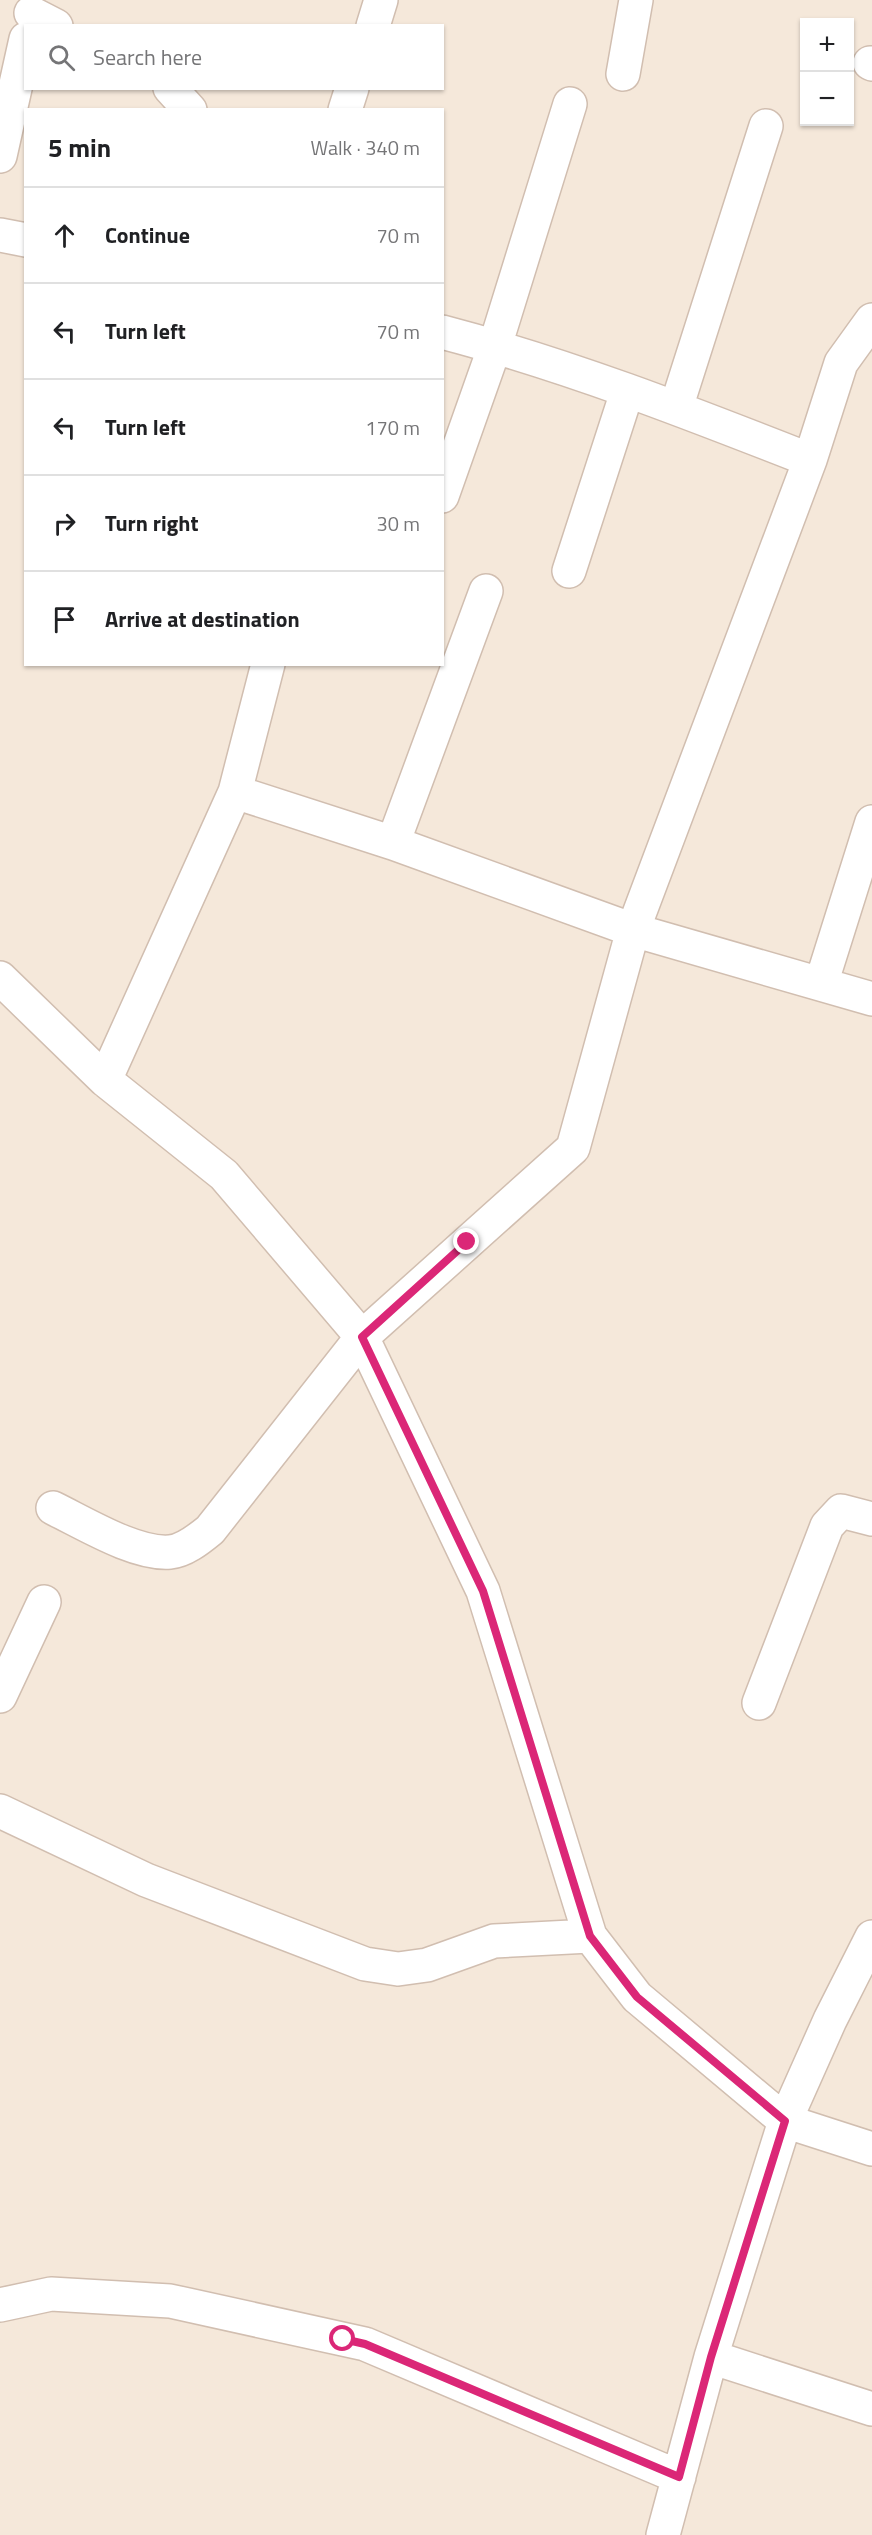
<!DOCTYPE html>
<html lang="en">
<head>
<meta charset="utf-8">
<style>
  :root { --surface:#fff; --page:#f6f6f6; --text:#202124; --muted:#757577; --line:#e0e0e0 }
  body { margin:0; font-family:"Titillium Web",sans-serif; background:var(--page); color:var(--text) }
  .controls { position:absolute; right:18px; top:18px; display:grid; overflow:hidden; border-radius:0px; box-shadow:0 2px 4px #0004 }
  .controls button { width:54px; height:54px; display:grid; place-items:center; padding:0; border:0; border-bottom:2px solid var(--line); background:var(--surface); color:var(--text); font:30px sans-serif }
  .stop { position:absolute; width:18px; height:18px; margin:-14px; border:4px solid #db2777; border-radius:50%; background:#fff }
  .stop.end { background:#db2777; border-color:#fff; box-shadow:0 2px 6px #0008 }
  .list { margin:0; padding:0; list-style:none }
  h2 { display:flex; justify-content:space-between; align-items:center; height:78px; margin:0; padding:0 24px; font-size:26px }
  h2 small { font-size:20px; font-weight:400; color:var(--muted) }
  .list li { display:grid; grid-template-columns:39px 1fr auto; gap:18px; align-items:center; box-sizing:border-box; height:96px; padding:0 24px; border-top:2px solid var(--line) }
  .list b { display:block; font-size:22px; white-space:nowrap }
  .list em { font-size:20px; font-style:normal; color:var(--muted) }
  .icon { flex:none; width:33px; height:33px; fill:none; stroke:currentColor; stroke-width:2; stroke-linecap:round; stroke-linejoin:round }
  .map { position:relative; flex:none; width:872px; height:2535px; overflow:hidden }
  .search { position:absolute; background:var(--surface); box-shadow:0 2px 4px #0004; left:24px; top:24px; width:420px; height:66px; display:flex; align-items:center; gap:15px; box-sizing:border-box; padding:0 21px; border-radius:0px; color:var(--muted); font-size:22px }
  .panel { position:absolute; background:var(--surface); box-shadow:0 2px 4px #0004; left:24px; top:108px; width:420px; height:558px; border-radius:0px }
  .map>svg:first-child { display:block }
</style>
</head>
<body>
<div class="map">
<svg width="872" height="2535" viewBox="0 0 872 2535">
  <rect width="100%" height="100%" fill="#fdf6ec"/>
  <!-- residential -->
  <path fill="#f5e8da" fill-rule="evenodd" d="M 0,0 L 872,0 L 872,2535 L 0,2535 ZM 804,22 L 850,22 L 850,122 L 804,122 ZM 26,26 L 442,26 L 442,88 L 26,88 ZM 26,110 L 442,110 L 442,664 L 26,664 Z"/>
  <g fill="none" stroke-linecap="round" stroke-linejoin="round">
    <defs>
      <path id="minor" d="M 31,13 L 56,26
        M 373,26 L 381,0
        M 870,63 L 872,64
        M 623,74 L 636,0
        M 170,88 L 190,110
        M 345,110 L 352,88
        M 0,156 L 26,39
        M 0,235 L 26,240
        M 442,332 C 568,365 690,413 810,460
        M 676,408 L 766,126
        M 442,496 L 495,346 L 570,104
        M 569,571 L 627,392
        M 235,792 L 393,843 L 633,930 L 872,999
        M 393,843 L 486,591
        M 0,978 L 105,1080 L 224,1175 L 362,1337 L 483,1591 L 590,1936 L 637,1997 L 785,2121 L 872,2149
        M 821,984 L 872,822
        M 105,1080 L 235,792 L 268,664
        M 53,1508 C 84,1523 136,1555 170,1552 C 184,1551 199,1539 210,1530 L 362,1337 L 573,1148 L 633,930 L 810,460 L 841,363 L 872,320
        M 0,1696 L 44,1602
        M 759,1703 L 827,1526 L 841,1511 L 872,1519
        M 0,1811 L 146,1880 L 365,1964 L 398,1969 L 427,1965 L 494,1941 L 590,1936
        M 0,2305 L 51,2294 L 170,2301 L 365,2344 L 679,2477
        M 711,2357 L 872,2409
        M 663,2535 L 711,2357 L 785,2121 L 830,2020 L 872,1937"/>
    </defs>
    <!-- minor casing -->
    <use href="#minor" stroke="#d1beb0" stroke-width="36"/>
    <!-- minor -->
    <use href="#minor" stroke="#fff" stroke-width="33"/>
  </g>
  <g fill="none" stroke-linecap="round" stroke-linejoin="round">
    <!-- route -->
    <path stroke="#db2777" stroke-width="8" d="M 343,2339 L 365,2344 L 679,2477 L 711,2357 L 785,2121 L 637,1997 L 590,1936 L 483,1591 L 362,1337 L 467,1242"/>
  </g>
</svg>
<div class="controls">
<button>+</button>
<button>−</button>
</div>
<div class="stop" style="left:343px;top:2339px"></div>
<div class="stop end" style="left:467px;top:1242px"></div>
<div class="search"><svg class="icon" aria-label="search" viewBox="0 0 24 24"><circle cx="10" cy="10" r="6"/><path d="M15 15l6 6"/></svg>Search here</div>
<section class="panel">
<h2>5 min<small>Walk · 340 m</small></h2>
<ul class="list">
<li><svg class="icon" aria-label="ahead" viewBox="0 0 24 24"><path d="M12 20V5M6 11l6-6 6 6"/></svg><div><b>Continue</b></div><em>70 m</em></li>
<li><svg class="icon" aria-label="left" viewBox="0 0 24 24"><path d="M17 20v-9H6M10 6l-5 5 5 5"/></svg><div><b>Turn left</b></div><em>70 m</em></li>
<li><svg class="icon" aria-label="left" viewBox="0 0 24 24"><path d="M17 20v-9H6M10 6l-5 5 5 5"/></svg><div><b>Turn left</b></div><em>170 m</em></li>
<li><svg class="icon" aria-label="right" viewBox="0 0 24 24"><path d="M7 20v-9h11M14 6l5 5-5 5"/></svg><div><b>Turn right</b></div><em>30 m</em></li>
<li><svg class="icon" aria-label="arrive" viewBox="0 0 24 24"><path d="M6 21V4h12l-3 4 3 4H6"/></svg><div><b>Arrive at destination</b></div></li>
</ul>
</section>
</div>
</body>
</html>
